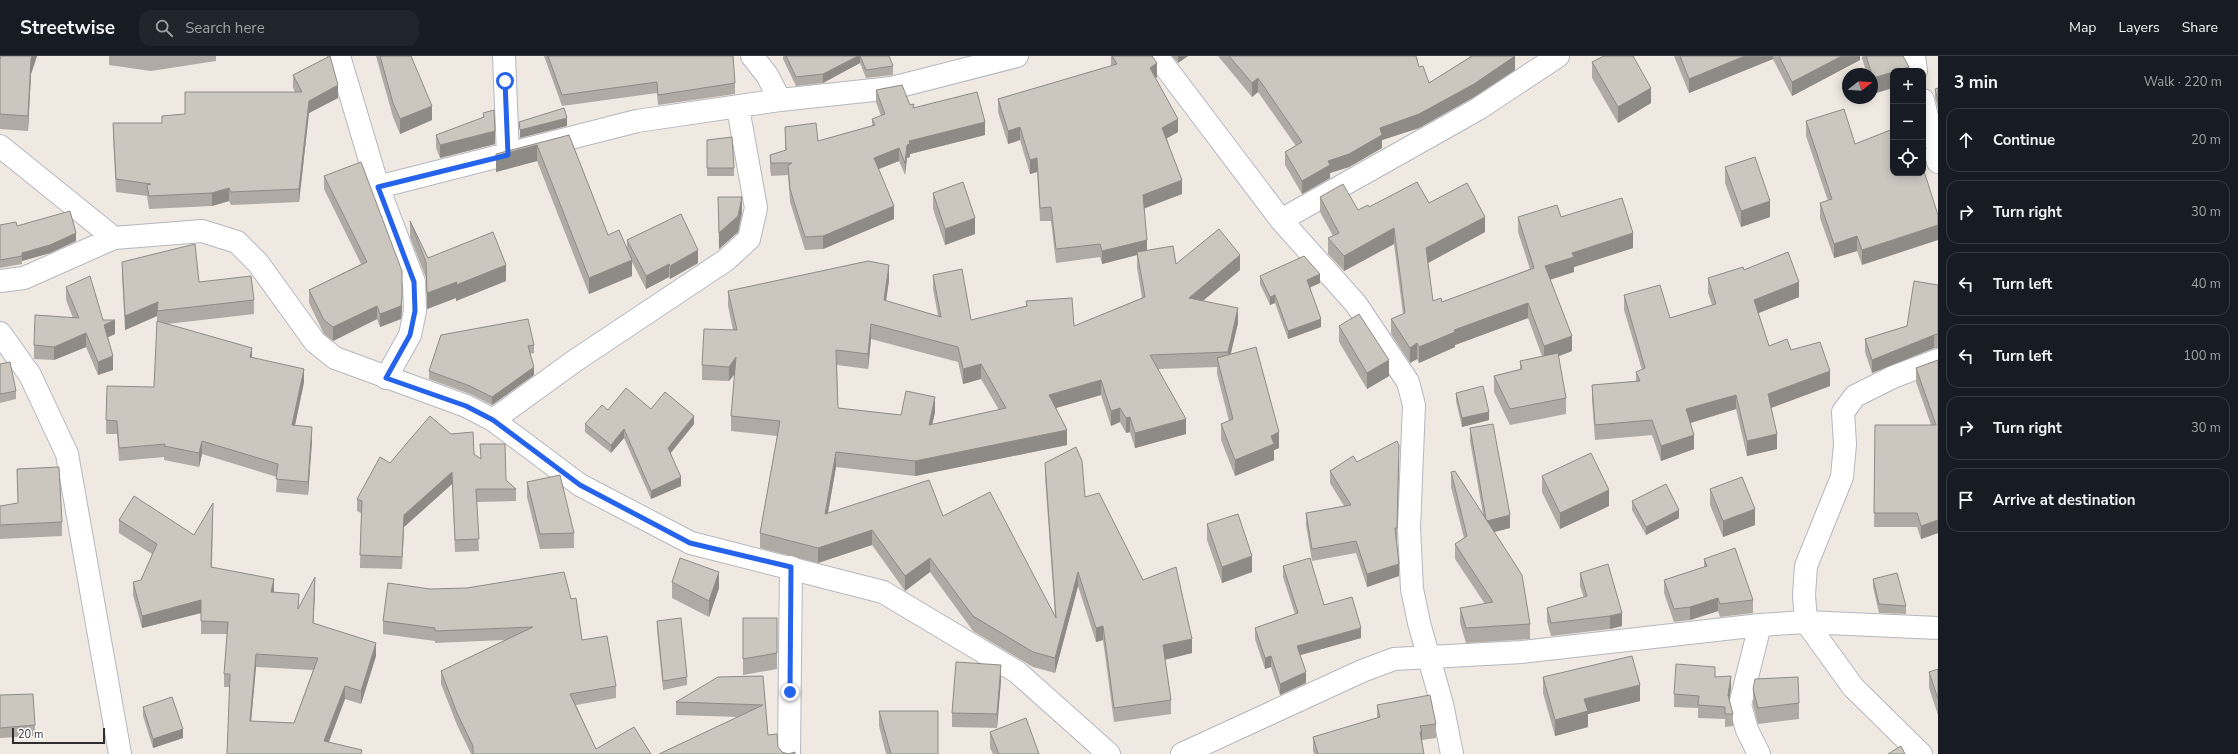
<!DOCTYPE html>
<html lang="en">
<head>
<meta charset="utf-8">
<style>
  :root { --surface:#171b24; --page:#20242c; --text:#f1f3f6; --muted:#9ea1a6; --line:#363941 }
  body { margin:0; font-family:"Nunito Sans",sans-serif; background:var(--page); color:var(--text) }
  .controls { position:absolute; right:12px; top:12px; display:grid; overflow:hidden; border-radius:8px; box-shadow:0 2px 10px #0003 }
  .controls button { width:36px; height:36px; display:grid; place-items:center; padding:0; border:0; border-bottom:1px solid var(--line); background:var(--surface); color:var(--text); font:20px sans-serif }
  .compass { position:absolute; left:1842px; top:12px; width:36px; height:36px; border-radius:50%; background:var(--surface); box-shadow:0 2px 10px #0003; rotate:73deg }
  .scale { position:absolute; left:12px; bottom:10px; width:93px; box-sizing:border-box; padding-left:4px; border:2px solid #2e2e2e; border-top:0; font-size:11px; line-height:14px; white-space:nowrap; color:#2e2e2e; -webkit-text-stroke:3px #fff; paint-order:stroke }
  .stop { position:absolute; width:12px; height:12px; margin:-9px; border:3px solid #2563eb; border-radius:50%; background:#fff }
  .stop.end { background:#2563eb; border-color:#fff; box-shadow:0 1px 4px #0008 }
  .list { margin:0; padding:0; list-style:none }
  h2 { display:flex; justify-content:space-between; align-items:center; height:52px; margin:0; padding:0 16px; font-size:17px }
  h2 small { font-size:13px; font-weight:400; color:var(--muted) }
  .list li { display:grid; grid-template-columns:26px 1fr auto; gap:12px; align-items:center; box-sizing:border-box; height:64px; margin:0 8px 8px; padding:0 8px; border:1px solid var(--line); border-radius:12px }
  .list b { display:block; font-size:15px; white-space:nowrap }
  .list em { font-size:13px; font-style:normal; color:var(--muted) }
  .icon { flex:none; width:22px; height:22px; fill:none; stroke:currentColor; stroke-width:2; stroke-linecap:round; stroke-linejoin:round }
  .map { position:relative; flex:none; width:1938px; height:698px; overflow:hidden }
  header { display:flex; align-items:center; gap:24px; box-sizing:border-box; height:56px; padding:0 20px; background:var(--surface); border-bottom:1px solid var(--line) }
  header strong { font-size:19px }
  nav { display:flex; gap:22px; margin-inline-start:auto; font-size:14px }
  .search { width:280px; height:36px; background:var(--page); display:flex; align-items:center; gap:10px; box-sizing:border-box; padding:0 14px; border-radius:12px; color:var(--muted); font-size:15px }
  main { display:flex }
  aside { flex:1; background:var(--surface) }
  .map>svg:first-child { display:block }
</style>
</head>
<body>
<header>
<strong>Streetwise</strong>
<div class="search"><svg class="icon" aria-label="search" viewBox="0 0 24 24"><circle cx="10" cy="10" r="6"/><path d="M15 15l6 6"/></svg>Search here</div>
<nav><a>Map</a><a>Layers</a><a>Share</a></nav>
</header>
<main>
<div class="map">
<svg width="1938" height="698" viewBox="0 0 1938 698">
  <rect width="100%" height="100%" fill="#efe9e1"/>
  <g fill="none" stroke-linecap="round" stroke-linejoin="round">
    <defs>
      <path id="minor" d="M 339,0 L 378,131 L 414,226 L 415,255 L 410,279 L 386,322
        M 504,0 L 508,99
        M 752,0 L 767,19 L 780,44
        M 1157,0 L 1281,164 L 1356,248 L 1408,326 L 1414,349 L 1409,472 L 1412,533 L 1419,567 L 1442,648 L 1452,698
        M 1914,0 L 1916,15
        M 1923,44 L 1938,106
        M 0,90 L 114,182
        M 378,131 L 637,65 L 780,44 L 892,32 L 1017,0
        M 1281,164 L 1478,53 L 1558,0
        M 0,225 L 24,222 L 114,182 L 202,175 L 237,186 L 258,207 L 315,286 L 335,302 L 466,350 L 493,364 L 580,429 L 691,487 L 883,536 L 1017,616 L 1109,698
        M 0,277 L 30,319 L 67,398 L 120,698
        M 493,364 L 576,304 L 726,204 L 749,183 L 756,152 L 738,52
        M 789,698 L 791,511
        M 1182,698 L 1362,615 L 1394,603 L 1522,596 L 1760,569 L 1806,566 L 1938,572
        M 1759,698 L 1747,674 L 1740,649 L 1760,569
        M 1921,698 L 1853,631 L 1806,566 L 1804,539 L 1806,510 L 1842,421 L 1845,388 L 1843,356 L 1855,340 L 1893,321 L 1938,304"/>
    </defs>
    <!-- minor casing -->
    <use href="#minor" stroke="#b4b7c1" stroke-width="24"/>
    <!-- minor -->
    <use href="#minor" stroke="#fff" stroke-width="22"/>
  </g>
  <!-- wall -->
  <path fill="#afaba4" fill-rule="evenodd" d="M 1,0 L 37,0 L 31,18 L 28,75 L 0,73 L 0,3 Z
    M 109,0 L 216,0 L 216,5 L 151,15 L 109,9 Z
    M 376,0 L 411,0 L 432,64 L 400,78 L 393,61 Z
    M 544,0 L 733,0 L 735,27 L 735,38 L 658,49 L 657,37 L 562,50 Z
    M 783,0 L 889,0 L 893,10 L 893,19 L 866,22 L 860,7 L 823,27 L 796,30 L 783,3 Z
    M 1111,0 L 1152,0 L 1157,21 L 1156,22 L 1178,76 L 1167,82 L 1182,138 L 1144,152 L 1147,194 L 1176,208 L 1240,214 L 1203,245 L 1238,267 L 1230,298 L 1279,392 L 1274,394 L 1274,404 L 1235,420 L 1221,384 L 1221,368 L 1229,365 L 1217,318 L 1217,311 L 1158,313 L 1186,378 L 1135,392 L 1130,376 L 1126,377 L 1120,366 L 1111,370 L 1101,339 L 1056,352 L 1067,389 L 915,420 L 836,411 L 828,457 L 943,460 L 1055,560 L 1045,421 L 1045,407 L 1085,441 L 1143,524 L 1192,597 L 1165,604 L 1171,644 L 1171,658 L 1114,666 L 1103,584 L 1096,586 L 1078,530 L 1055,617 L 1033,611 L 973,575 L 930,516 L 905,535 L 872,489 L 818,507 L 760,492 L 760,477 L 777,380 L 731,375 L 731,360 L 735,318 L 729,325 L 702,324 L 702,309 L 733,274 L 728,250 L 728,235 L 889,224 L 886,245 L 938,260 L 933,233 L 933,219 L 971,264 L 1026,250 L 1026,245 L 1074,270 L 1142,242 L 1137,211 L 1137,199 L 1102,208 L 1100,201 L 1056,207 L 1051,165 L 1040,165 L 1037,116 L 1030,118 L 1020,84 L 1008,88 L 998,56 L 998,43 L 1111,10 ZM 871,283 L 958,306 L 963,328 L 981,323 L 999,354 L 932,369 L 935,356 L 901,359 L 838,352 L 837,309 L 868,313 Z
    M 1172,0 L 1188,0 L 1178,7 Z
    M 1218,0 L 1416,0 L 1419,11 L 1429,27 L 1470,1 L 1469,0 L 1515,0 L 1515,14 L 1474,41 L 1419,72 L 1382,84 L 1382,92 L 1349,111 L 1330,117 L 1330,122 L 1302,138 L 1285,109 L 1285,96 L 1296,90 L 1258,36 L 1252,41 Z
    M 1674,0 L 1860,0 L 1860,4 L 1792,40 L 1773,3 L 1689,37 Z
    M 1862,0 L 1903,0 L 1909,15 L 1873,38 L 1872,34 L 1872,18 L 1867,18 L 1862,2 Z
    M 1592,6 L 1651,47 L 1618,67 L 1592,22 Z
    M 293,19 L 338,42 L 309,57 L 299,146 L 231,149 L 229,145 L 212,150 L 149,153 L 147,140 L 116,136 L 113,79 L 113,67 L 162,67 L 162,60 L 185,58 L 295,36 L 293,32 Z
    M 1938,32 L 1938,53 L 1935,42 L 1935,33 Z
    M 876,34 L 910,49 L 914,52 L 985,79 L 910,98 L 910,101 L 907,102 L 905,119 L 899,105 L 878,113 L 894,163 L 823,193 L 805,194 L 790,146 L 788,119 L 771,120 L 770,112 L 770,99 L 785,95 L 785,71 L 818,85 L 872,70 L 872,63 L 881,60 L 876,46 Z
    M 483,57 L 495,88 L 440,102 L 436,92 L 436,79 L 483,62 Z
    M 1806,65 L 1855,88 L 1893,73 L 1862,209 L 1857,195 L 1834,202 L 1820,162 L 1820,147 L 1828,145 L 1806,80 Z
    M 569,79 L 608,179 L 627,192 L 627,184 L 698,207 L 670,223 L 669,221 L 646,233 L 632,206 L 632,220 L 589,238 L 537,105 L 496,116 L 496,98 Z
    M 707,84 L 734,112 L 734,120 L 707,120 Z
    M 1725,111 L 1770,161 L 1741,171 L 1725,127 Z
    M 324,120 L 402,254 L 401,263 L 380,271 L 377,263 L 333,285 L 324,278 L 309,247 L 309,234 L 361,208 L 324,133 Z
    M 933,137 L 975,178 L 945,189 L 933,153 Z
    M 718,141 L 742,157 L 738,176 L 719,193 Z
    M 1320,141 L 1358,154 L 1369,151 L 1429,147 L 1485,176 L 1428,207 L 1433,245 L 1442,246 L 1530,213 L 1518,176 L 1518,161 L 1561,161 L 1633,192 L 1574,211 L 1574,216 L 1550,224 L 1572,295 L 1558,300 L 1566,342 L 1566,358 L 1510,369 L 1494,336 L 1494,320 L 1520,313 L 1520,305 L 1542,300 L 1528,262 L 1455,289 L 1455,291 L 1419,307 L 1417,303 L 1410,307 L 1391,278 L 1391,263 L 1403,258 L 1394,188 L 1344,215 L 1328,198 L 1328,182 L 1333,180 L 1320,156 Z
    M 410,165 L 428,202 L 506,225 L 456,245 L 456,242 L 427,253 L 426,222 L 410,181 Z
    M 0,169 L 17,170 L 76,185 L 50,197 L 22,205 L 22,208 L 0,212 Z
    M 122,206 L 199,226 L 254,244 L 254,258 L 167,268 L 252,301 L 304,326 L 295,370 L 312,385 L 308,439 L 276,436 L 277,421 L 202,398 L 199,411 L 164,404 L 164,401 L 119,405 L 117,378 L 106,378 L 106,364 L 154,331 L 157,265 L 157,260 L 125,274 L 122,220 Z
    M 1744,214 L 1799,241 L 1758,257 L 1769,290 L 1791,294 L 1830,330 L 1771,352 L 1777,393 L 1747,400 L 1736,353 L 1691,367 L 1694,393 L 1661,405 L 1652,379 L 1595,384 L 1592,344 L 1592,329 L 1636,325 L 1636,316 L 1642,314 L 1624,254 L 1624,239 L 1670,262 L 1712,249 L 1708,237 L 1708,222 Z
    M 1260,220 L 1320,227 L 1310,231 L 1321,271 L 1288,283 L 1275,247 L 1270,249 L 1260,228 Z
    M 1938,229 L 1938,292 L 1934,292 L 1872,317 L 1865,296 L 1865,283 L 1907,270 Z
    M 66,231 L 103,264 L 115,278 L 108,281 L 113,314 L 98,319 L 86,291 L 54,304 L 34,303 L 34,289 L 73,262 L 66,244 Z
    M 1339,270 L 1389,320 L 1367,333 L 1339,286 Z
    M 441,279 L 534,289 L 534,297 L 530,298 L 534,319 L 492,349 L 470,338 L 429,323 L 429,315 Z
    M 1938,304 L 1938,477 L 1921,483 L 1917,471 L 1874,471 L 1875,369 L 1931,369 L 1916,326 L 1916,312 Z
    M 0,308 L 16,335 L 16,343 L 0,347 Z
    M 1456,337 L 1489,364 L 1462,371 L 1456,345 Z
    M 651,353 L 694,368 L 671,397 L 681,430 L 651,443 L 624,382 L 611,397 L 585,376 L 585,368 L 608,354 Z
    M 1470,372 L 1510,472 L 1494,476 L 1530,568 L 1530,583 L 1466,587 L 1460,567 L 1460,552 L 1485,548 L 1455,503 L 1455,488 L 1464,482 L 1451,431 L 1451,416 L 1483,458 L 1470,385 Z
    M 474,398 L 516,433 L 516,445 L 477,446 L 479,495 L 455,496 L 452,428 L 404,471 L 402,513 L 360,512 L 361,457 L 357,455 L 357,443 L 390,407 Z
    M 1399,401 L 1397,485 L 1396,485 L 1399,520 L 1367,531 L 1356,497 L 1312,505 L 1306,469 L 1306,457 L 1344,450 L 1330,427 L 1330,415 L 1357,406 Z
    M 17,413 L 62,466 L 62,480 L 0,483 L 0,450 L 18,447 Z
    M 1542,420 L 1609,450 L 1560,473 L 1542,436 Z
    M 527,426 L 574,477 L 574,492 L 540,493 L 527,441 Z
    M 1710,433 L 1755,469 L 1723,481 L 1710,449 Z
    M 1632,445 L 1679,462 L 1646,479 L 1632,454 Z
    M 213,459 L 212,511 L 274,536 L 299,551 L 315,534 L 313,567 L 376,600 L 361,648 L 345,643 L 329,686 L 362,698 L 227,698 L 230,631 L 224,631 L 224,618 L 227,578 L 201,578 L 201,557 L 142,572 L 133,539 L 133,526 L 141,524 L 152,498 L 119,477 L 119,464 L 194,479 ZM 256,611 L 313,614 L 294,667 L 251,665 Z
    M 1207,468 L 1252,516 L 1222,527 L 1207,484 Z
    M 1704,503 L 1753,544 L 1753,557 L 1720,561 L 1718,555 L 1690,564 L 1674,566 L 1664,537 L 1664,524 L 1704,511 Z
    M 1283,510 L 1361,582 L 1300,599 L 1306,627 L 1280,639 L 1271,611 L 1265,613 L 1255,583 L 1255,572 L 1295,558 L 1283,521 Z
    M 1580,517 L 1622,570 L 1610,573 L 1551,580 L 1547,565 L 1547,552 L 1584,542 L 1580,530 Z
    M 1873,523 L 1906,550 L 1906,558 L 1879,557 L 1873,531 Z
    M 672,526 L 719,532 L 709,561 L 672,542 Z
    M 388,527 L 582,584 L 616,630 L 616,642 L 576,649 L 596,693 L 651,698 L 471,698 L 457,669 L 441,628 L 441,615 L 505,584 L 435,587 L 435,585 L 383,578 L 383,565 Z
    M 743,562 L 777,562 L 777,613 L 743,619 Z
    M 657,565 L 687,621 L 687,629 L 663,634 L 657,573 Z
    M 1938,613 L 1938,659 L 1929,632 L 1929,616 Z
    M 763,620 L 768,679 L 782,696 L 788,698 L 659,698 L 738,661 L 676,659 L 676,646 Z
    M 1543,621 L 1640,645 L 1588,658 L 1588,671 L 1555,680 L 1543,637 Z
    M 1715,621 L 1731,632 L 1729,644 L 1733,658 L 1733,670 L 1725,671 L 1725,663 L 1698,662 L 1698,652 L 1674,651 L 1674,638 Z
    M 1001,624 L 997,672 L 952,671 L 952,657 Z
    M 1753,633 L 1799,647 L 1799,663 L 1758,668 L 1753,649 Z
    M 0,639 L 35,669 L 35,680 L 0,682 Z
    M 1377,649 L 1436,668 L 1436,682 L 1422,684 L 1424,698 L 1314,698 L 1313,695 L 1313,681 L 1377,662 Z
    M 143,651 L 183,682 L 153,692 L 143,660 Z
    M 879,655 L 938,698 L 886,698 L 879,670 Z
    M 990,676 L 1039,698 L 993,698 L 990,692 Z"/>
  <!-- shaded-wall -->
  <path fill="#8e8b86" d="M 32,0 L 37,0 L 31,18 L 28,75 L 28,60 L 31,3 Z
    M 858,0 L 860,0 L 860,7 L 823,27 L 823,18 Z
    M 1178,0 L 1188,0 L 1178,7 Z
    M 1515,0 L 1515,14 L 1474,41 L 1419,72 L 1382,84 L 1382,92 L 1349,111 L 1330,117 L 1330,122 L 1302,138 L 1302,125 L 1328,105 L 1380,72 Z
    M 1745,0 L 1773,0 L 1773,3 L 1689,37 L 1689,23 Z
    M 1842,0 L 1860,0 L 1860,4 L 1792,40 L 1792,26 Z
    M 1157,7 L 1157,21 L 1150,25 L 1150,12 Z
    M 1909,11 L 1909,15 L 1896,15 Z
    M 1893,16 L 1893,32 L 1873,38 L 1873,22 Z
    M 1258,22 L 1258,36 L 1252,41 L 1252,27 Z
    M 338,29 L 338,42 L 309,57 L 299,146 L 299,133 L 309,45 Z
    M 1651,32 L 1651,47 L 1618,67 L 1618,51 Z
    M 432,50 L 432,64 L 400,78 L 400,63 Z
    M 567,62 L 567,70 L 520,82 L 520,74 Z
    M 1178,63 L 1178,76 L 1162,85 L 1162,72 Z
    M 985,66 L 985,79 L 910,98 L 910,101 L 907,102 L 905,119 L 905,107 L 907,89 L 909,85 Z
    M 1020,71 L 1020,84 L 1008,88 L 1008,75 Z
    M 495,75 L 495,88 L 440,102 L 440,89 Z
    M 537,89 L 537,105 L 496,116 L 496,100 Z
    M 899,92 L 899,105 L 874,115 L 874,102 Z
    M 1926,93 L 1926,108 L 1923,109 L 1923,94 Z
    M 1037,102 L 1037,116 L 1030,118 L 1030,104 Z
    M 1182,124 L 1182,138 L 1143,153 L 1143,139 Z
    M 229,132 L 229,145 L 212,150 L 212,137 Z
    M 742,141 L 742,157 L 738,176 L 719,193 L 719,177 Z
    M 1770,145 L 1770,161 L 1741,171 L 1741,155 Z
    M 894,150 L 894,163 L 823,193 L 823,180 Z
    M 1485,161 L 1485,176 L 1426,208 L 1426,192 Z
    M 975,162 L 975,178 L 945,189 L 945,173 Z
    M 1938,169 L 1938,184 L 1862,209 L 1862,194 Z
    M 1394,172 L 1394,188 L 1344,215 L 1344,200 Z
    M 76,177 L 76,185 L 50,197 L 22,205 L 22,197 Z
    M 1633,177 L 1633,192 L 1574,211 L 1574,216 L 1545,225 L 1545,210 L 1572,197 Z
    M 1857,180 L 1857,195 L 1834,202 L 1834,188 Z
    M 1147,184 L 1147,197 L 1137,196 L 1137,199 L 1102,208 L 1102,195 Z
    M 698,194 L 698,207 L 670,223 L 670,210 Z
    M 1240,199 L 1240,214 L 1189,256 L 1189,242 Z
    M 632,204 L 632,220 L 589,238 L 589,222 Z
    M 669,208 L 669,221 L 646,233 L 646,220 Z
    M 506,209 L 506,225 L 456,245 L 456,242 L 427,253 L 427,237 L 457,226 Z
    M 889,209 L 889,224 L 884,259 L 884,244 Z
    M 1320,218 L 1320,227 L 1307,233 L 1307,224 Z
    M 1799,226 L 1799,241 L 1754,259 L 1754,244 Z
    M 1275,239 L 1275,247 L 1270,249 L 1270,241 Z
    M 402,241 L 402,254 L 401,263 L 380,271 L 380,258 Z
    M 158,246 L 157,260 L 125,274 L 125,260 Z
    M 1528,247 L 1528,262 L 1455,289 L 1455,291 L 1419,307 L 1419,291 L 1454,274 Z
    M 377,250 L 377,263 L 333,285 L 333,271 Z
    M 1238,252 L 1238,267 L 1228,310 L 1228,296 Z
    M 1321,263 L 1321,271 L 1288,283 L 1288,275 Z
    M 115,264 L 115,278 L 104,283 L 104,269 Z
    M 871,268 L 871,283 L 868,313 L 868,298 Z
    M 86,277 L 86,291 L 54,304 L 54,291 Z
    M 1934,279 L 1934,292 L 1872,317 L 1872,304 Z
    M 1572,280 L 1572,295 L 1544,306 L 1544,290 Z
    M 1417,287 L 1417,303 L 1410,307 L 1410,292 Z
    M 252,292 L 252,306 L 250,301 Z
    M 113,300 L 113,314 L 98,319 L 98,306 Z
    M 736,301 L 736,316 L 729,325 L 729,311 Z
    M 1389,304 L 1389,320 L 1367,333 L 1367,317 Z
    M 981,308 L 981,323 L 963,328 L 963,313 Z
    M 534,311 L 534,319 L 492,349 L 492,341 Z
    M 304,313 L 304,326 L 292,383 L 292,369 Z
    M 1830,315 L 1830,330 L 1768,353 L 1768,338 Z
    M 1101,324 L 1101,339 L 1049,354 L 1049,339 Z
    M 1736,339 L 1736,353 L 1686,368 L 1686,353 Z
    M 935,341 L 935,356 L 929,384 L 929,369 Z
    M 1120,352 L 1120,366 L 1111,370 L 1111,355 Z
    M 1489,356 L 1489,364 L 1462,371 L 1462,362 Z
    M 694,360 L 694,368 L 668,400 L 668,392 Z
    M 1130,361 L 1130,376 L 1126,377 L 1126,362 Z
    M 1186,363 L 1186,378 L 1135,392 L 1135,377 Z
    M 312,371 L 312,385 L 308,439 L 308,426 Z
    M 624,373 L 624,382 L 611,397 L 611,389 Z
    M 1067,374 L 1067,389 L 915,420 L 915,405 Z
    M 1279,376 L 1279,392 L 1274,394 L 1274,404 L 1235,420 L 1235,404 L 1271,380 Z
    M 1777,378 L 1777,393 L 1747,400 L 1747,385 Z
    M 1694,379 L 1694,393 L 1661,405 L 1661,390 Z
    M 202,385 L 202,398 L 199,411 L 199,397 Z
    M 836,396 L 836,411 L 825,473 L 825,458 Z
    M 452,416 L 452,428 L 404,471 L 402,513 L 404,459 Z
    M 681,421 L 681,430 L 651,443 L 651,435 Z
    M 1609,434 L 1609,450 L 1560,473 L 1560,457 Z
    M 1755,453 L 1755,469 L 1723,481 L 1723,465 Z
    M 1679,454 L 1679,462 L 1646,479 L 1646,471 Z
    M 1510,459 L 1510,472 L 1486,478 L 1486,465 Z
    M 1938,464 L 1938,477 L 1921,483 L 1921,470 Z
    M 872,474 L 872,489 L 818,507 L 818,492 Z
    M 1252,500 L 1252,516 L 1222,527 L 1222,511 Z
    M 930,502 L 930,516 L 905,535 L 905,520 Z
    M 1399,508 L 1399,520 L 1367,531 L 1367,518 Z
    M 719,516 L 719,532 L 709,561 L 709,545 Z
    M 1078,516 L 1078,530 L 1055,617 L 1055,602 Z
    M 315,521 L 315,534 L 313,580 L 313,567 Z
    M 274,523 L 274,536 L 271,549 L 271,536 Z
    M 1718,542 L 1718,555 L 1690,564 L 1690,551 Z
    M 201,544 L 201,557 L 142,572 L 142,560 Z
    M 1622,557 L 1622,570 L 1610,573 L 1610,560 Z
    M 1103,570 L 1103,584 L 1096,586 L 1096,572 Z
    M 1361,572 L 1361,582 L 1297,600 L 1297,590 Z
    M 1192,583 L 1192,597 L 1163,604 L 1163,589 Z
    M 376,587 L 376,600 L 361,648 L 361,635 Z
    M 256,598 L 256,611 L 250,677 L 250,665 Z
    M 1271,600 L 1271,611 L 1265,613 L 1265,602 Z
    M 1001,609 L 1001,624 L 997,672 L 997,658 Z
    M 1306,616 L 1306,627 L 1280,639 L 1280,628 Z
    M 1731,620 L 1731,632 L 1728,652 L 1728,639 Z
    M 1640,629 L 1640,645 L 1588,658 L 1588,671 L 1555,680 L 1555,664 L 1584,643 Z
    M 345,630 L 345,643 L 324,698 L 324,685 Z
    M 183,673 L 183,682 L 153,692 L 153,683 Z
    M 1420,676 L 1422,676 L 1422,690 Z"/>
  <!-- building -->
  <path fill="#cbc7bf" stroke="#8e8b86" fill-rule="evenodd" d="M 1,0 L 32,0 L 31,3 L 28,60 L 0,58 L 0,3 Z
    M 330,0 L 338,29 L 309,45 L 299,133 L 231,136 L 229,132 L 212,137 L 149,140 L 147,129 L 151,128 L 116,123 L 113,67 L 162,67 L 162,60 L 185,58 L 185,36 L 302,36 L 293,19 Z
    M 380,0 L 411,0 L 432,50 L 400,63 L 393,47 Z
    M 548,0 L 733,0 L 735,27 L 658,39 L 657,26 L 562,39 Z
    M 786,0 L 858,0 L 823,18 L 796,21 Z
    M 860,0 L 889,0 L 893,10 L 866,14 Z
    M 1112,0 L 1152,0 L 1157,7 L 1150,12 L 1178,63 L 1162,72 L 1182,124 L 1143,139 L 1147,184 L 1102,195 L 1100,188 L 1056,193 L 1051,151 L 1040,152 L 1037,102 L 1030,104 L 1020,71 L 1008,75 L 998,43 L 1117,8 Z
    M 1229,0 L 1416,0 L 1419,11 L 1423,10 L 1429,27 L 1472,0 L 1515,0 L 1474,28 L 1419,58 L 1380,72 L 1382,79 L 1349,98 L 1328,105 L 1330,109 L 1302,125 L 1285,96 L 1302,86 L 1258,22 L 1252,27 Z
    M 1604,0 L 1633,0 L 1651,32 L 1618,51 L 1592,6 Z
    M 1680,0 L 1745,0 L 1689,23 Z
    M 1779,0 L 1842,0 L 1792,26 Z
    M 1866,0 L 1903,0 L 1909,11 L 1896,15 L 1893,15 L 1893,16 L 1873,22 Z
    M 902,29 L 910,49 L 914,48 L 913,52 L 977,36 L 985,66 L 909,85 L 910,88 L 907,89 L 905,107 L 899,92 L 874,102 L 894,150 L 823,180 L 805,181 L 790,133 L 788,109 L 792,107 L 771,107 L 770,99 L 786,94 L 785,71 L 816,67 L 818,85 L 875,69 L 872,63 L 885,58 L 876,34 Z
    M 1938,32 L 1938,45 L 1935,33 Z
    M 564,52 L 567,62 L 520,74 L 519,66 Z
    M 1844,53 L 1855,88 L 1893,73 L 1893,117 L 1923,117 L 1923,112 L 1938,159 L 1938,169 L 1862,194 L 1857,180 L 1834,188 L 1820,147 L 1832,143 L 1806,65 Z
    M 494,54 L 495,75 L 440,89 L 436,79 L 484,61 L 483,57 Z
    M 569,79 L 608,179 L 619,174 L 632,204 L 589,222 L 537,89 L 496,100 L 496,98 Z
    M 732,81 L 734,112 L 707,112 L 707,84 Z
    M 1923,82 L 1926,93 L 1923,94 Z
    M 1755,101 L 1770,145 L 1741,155 L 1725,111 Z
    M 361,106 L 402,215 L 402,241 L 401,250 L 380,258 L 377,250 L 333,271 L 324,264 L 309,234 L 367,206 L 324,120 Z
    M 963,126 L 975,162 L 945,173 L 933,137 Z
    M 1417,126 L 1429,147 L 1467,127 L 1485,161 L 1426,192 L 1433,245 L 1441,242 L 1442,246 L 1534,212 L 1518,161 L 1557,149 L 1561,161 L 1622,142 L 1633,177 L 1572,197 L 1574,201 L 1545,210 L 1572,280 L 1544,290 L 1528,247 L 1454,274 L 1455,276 L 1419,291 L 1417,287 L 1410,292 L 1391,263 L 1405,257 L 1394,172 L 1344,200 L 1328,182 L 1339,177 L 1320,141 L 1343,128 L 1358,154 L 1368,149 L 1369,151 Z
    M 718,141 L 742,141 L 738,160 L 719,177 Z
    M 70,155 L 76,177 L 50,189 L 22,197 L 22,200 L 0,204 L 0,169 L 16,166 L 17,170 Z
    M 681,158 L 698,194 L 670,210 L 669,208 L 646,220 L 627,184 Z
    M 410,165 L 428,202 L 493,176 L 506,209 L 456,229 L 457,226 L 427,237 L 426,206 Z
    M 1219,173 L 1240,199 L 1189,242 L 1238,252 L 1228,296 L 1150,299 L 1186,363 L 1135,377 L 1130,361 L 1126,362 L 1120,352 L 1111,355 L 1101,324 L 1049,339 L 1067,374 L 915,405 L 836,396 L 825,458 L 929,424 L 943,460 L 990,436 L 1056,562 L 1045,407 L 1076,391 L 1082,405 L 1085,441 L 1099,437 L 1143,524 L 1176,511 L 1192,583 L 1163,589 L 1171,644 L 1114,652 L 1103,570 L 1096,572 L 1078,516 L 1055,602 L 1033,596 L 973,560 L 930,502 L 905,520 L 872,474 L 818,492 L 760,477 L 780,365 L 731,360 L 736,301 L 729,311 L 702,309 L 704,273 L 737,274 L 728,235 L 868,205 L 889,209 L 884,244 L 941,261 L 933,219 L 962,213 L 971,264 L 1027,250 L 1026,245 L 1072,242 L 1074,270 L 1145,241 L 1137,196 L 1173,190 L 1176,208 ZM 871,268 L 958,291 L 963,313 L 981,308 L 1006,352 L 929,369 L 935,341 L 906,335 L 901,359 L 838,352 L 836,294 L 868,298 Z
    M 195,188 L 199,226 L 251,220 L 254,244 L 157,255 L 158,246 L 125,260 L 122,206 Z
    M 1788,196 L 1799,226 L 1754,244 L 1769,290 L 1787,283 L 1791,294 L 1820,286 L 1830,315 L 1768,338 L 1777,378 L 1747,385 L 1736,339 L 1686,353 L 1694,379 L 1661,390 L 1652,364 L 1595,369 L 1592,329 L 1640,325 L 1636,316 L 1645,312 L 1624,239 L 1660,229 L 1670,262 L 1716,248 L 1708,222 L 1743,211 L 1744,214 Z
    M 1304,200 L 1320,218 L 1307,224 L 1321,263 L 1288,275 L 1275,239 L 1270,241 L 1260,220 Z
    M 90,220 L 103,264 L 115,264 L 104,269 L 113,300 L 98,306 L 86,277 L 54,291 L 34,289 L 35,259 L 79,262 L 66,231 Z
    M 1914,225 L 1938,229 L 1938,278 L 1934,279 L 1872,304 L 1865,283 L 1907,270 Z
    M 1359,258 L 1389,304 L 1367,317 L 1339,270 Z
    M 528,263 L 534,289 L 528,290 L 534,311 L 492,341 L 470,330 L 429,315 L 441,279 Z
    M 157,265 L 252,292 L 250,301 L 304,313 L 292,369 L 312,371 L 308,426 L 276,423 L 278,408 L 202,385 L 199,397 L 164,390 L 165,388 L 119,392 L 117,365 L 106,364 L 107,330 L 154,331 Z
    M 1256,291 L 1279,376 L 1271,380 L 1274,388 L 1235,404 L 1221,368 L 1233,363 L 1217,302 Z
    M 1558,297 L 1566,342 L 1510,353 L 1494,320 L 1522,313 L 1520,305 Z
    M 1938,304 L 1938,464 L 1921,470 L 1917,457 L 1874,457 L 1875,369 L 1936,369 L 1916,312 Z
    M 10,306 L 16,335 L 0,338 L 0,308 Z
    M 1483,330 L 1489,356 L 1462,362 L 1456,337 Z
    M 626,332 L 651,353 L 665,336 L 694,360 L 668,392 L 681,421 L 651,435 L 624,373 L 611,389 L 585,368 L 602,349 L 608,354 Z
    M 430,360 L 451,378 L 473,376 L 474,398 L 481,403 L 480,388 L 505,388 L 506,424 L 516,433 L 476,433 L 479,483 L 455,484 L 452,416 L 404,459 L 402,501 L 360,499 L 362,445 L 357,443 L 380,401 L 390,407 Z
    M 1493,368 L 1510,459 L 1487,465 L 1486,463 L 1470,372 Z
    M 1397,385 L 1399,389 L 1397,472 L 1395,472 L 1399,508 L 1367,518 L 1356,485 L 1312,493 L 1306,457 L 1351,449 L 1330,415 L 1353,400 L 1357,406 Z
    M 1591,397 L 1609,434 L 1560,457 L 1542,420 Z
    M 59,411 L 62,466 L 0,469 L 0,450 L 18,447 L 17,413 Z
    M 1455,415 L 1522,519 L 1530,568 L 1466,572 L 1460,552 L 1493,546 L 1455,488 L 1467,480 L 1451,416 Z
    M 560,419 L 574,477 L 540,478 L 527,426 Z
    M 1742,421 L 1755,453 L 1723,465 L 1710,433 Z
    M 1666,428 L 1679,454 L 1646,471 L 1632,445 Z
    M 134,440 L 194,479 L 213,447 L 211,511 L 274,523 L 271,536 L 299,538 L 298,553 L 315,521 L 313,567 L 376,587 L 361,635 L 345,630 L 324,685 L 362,694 L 361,698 L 227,698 L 230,618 L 224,618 L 228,566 L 201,565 L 201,544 L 142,560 L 133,526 L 141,524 L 157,488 L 119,464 ZM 256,598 L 318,602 L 294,667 L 250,665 Z
    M 1238,458 L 1252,500 L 1222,511 L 1207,468 Z
    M 1735,492 L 1753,544 L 1720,548 L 1718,542 L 1690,551 L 1674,553 L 1664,524 L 1707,510 L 1704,503 Z
    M 680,502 L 719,516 L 709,545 L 672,526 Z
    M 1310,502 L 1324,549 L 1352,541 L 1361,572 L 1297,590 L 1306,616 L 1280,628 L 1271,600 L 1265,602 L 1255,572 L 1298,557 L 1283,510 Z
    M 1608,508 L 1622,557 L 1610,560 L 1551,567 L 1547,552 L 1587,540 L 1580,517 Z
    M 564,516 L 571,543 L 576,542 L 582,584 L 607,580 L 616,630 L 570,638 L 596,693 L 634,671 L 651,698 L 473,698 L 473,690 L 457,657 L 441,615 L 533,571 L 435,575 L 435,572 L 383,565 L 388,527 L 430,533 L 467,532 Z
    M 1897,517 L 1906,550 L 1879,548 L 1873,523 Z
    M 681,562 L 687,621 L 663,625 L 657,565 Z
    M 743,562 L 777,562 L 777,597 L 743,603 Z
    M 1632,600 L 1640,629 L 1584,643 L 1588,655 L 1555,664 L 1543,621 Z
    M 956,606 L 1001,609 L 997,658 L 952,657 Z
    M 1676,608 L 1715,611 L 1715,621 L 1731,620 L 1728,639 L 1733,658 L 1725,658 L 1725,651 L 1698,649 L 1699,640 L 1674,638 Z
    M 1938,613 L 1938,643 L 1929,616 Z
    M 763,620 L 768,679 L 777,678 L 778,691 L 782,696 L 788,698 L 795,696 L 795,698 L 659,698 L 763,649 L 676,646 L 718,621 Z
    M 1798,621 L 1799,647 L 1758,652 L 1753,633 L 1755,623 Z
    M 33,638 L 35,669 L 0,672 L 0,639 Z
    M 1430,639 L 1436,668 L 1420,670 L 1422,676 L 1420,676 L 1424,698 L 1318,698 L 1313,681 L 1380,661 L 1377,649 Z
    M 172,641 L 183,673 L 153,683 L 143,651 Z
    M 879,655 L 938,655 L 938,698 L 891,698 Z
    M 1026,662 L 1039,698 L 999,698 L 990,676 Z
    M 1901,690 L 1905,698 L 1888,698 Z"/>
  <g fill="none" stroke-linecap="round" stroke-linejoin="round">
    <!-- route -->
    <path stroke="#2563eb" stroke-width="5" d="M 505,25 L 508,99 L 378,131 L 414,226 L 415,255 L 410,279 L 386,322 L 466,350 L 493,364 L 580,429 L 690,487 L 791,511 L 790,636"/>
  </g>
</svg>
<div class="controls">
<button>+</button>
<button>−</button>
<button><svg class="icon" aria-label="locate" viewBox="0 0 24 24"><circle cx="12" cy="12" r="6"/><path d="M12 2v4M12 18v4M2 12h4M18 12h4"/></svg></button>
</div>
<svg class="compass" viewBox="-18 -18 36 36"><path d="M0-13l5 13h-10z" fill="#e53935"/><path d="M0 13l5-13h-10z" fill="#9ea1a6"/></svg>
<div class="scale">20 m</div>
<div class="stop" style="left:505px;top:25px"></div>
<div class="stop end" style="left:790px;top:636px"></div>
</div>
<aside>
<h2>3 min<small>Walk · 220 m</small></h2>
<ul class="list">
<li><svg class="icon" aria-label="ahead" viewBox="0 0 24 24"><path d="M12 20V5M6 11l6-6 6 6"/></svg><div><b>Continue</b></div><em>20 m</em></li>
<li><svg class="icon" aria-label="right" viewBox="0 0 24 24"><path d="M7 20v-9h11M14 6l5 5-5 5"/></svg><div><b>Turn right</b></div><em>30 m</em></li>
<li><svg class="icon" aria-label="left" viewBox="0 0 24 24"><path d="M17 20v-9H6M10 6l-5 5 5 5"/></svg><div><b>Turn left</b></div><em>40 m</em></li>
<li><svg class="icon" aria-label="left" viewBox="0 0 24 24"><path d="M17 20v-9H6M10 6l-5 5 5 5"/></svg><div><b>Turn left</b></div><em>100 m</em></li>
<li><svg class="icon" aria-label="right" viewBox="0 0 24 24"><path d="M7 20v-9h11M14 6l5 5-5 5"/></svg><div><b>Turn right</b></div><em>30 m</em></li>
<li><svg class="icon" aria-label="arrive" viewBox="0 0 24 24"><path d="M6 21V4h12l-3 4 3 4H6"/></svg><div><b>Arrive at destination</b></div></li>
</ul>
</aside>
</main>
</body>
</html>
